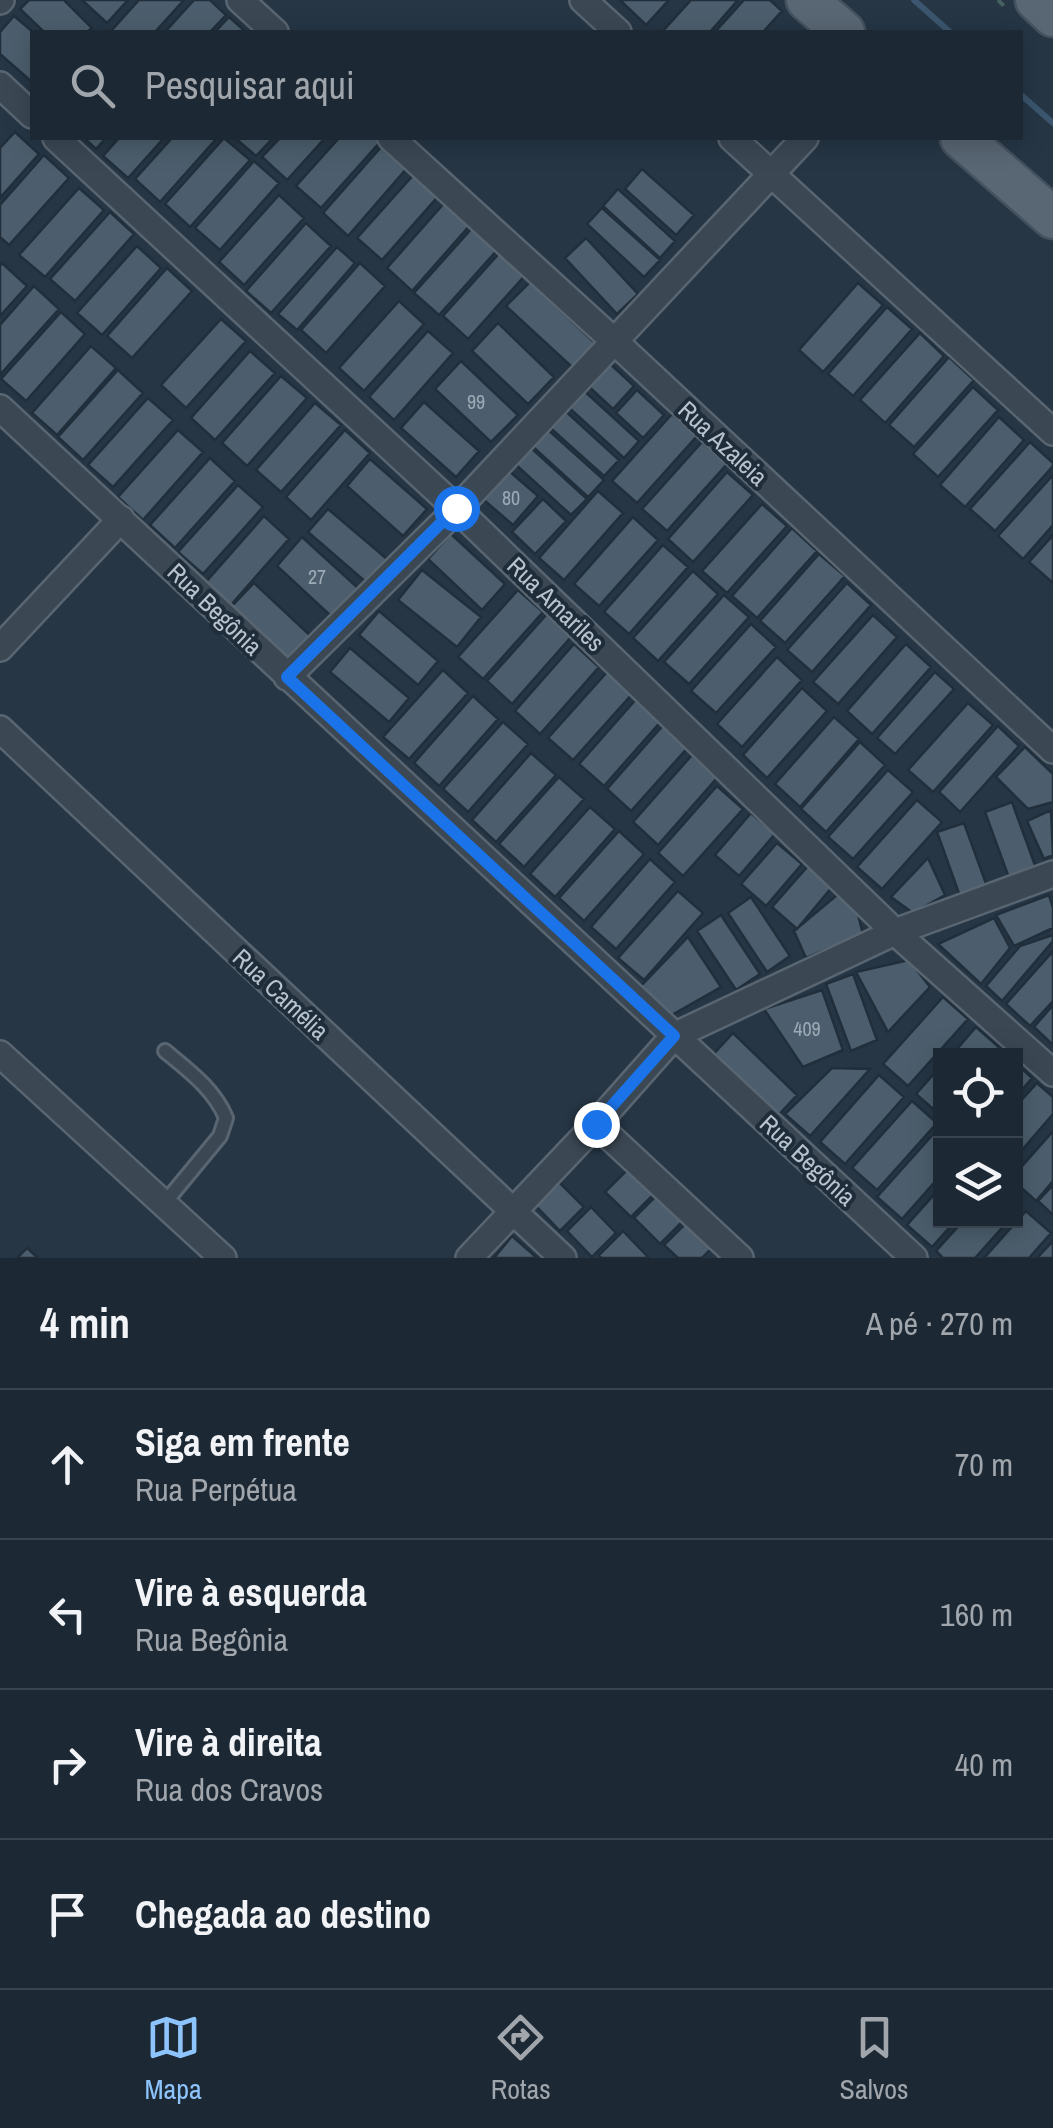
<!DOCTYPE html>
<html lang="pt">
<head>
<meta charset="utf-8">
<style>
  :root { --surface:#1c2834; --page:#25303c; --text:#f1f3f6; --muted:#a0a6ac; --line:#3a444f; --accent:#8ec4fd }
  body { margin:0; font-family:"Archivo Narrow",sans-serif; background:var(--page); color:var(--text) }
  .controls { position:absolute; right:30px; bottom:30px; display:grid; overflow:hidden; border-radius:0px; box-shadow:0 5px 25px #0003 }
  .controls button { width:90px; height:90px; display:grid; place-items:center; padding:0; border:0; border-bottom:2px solid var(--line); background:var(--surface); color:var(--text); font:50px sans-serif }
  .stop { position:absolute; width:30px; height:30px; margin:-22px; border:8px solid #1a73e8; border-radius:50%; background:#fff }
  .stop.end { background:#1a73e8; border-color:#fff; box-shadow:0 2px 10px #0008 }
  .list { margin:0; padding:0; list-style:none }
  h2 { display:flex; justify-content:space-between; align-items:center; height:130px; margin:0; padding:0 40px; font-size:42px }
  h2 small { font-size:32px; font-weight:400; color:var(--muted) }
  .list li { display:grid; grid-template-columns:65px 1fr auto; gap:30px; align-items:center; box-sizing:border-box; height:150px; padding:0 40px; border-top:2px solid var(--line) }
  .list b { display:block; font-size:38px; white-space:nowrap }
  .list p { margin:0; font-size:32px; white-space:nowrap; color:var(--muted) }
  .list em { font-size:32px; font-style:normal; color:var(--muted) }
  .icon { flex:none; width:55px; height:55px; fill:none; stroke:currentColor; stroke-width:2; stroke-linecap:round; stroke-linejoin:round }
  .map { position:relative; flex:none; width:1053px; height:1258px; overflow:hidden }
  .search { position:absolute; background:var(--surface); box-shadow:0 5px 25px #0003; left:30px; right:30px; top:30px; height:110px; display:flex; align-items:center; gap:25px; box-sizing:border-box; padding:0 35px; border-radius:0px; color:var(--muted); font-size:38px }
  .sheet { height:730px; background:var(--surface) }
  nav { display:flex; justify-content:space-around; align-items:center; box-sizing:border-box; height:140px; border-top:2px solid var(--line); background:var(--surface); font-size:28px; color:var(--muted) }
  nav a { display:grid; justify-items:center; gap:5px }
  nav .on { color:var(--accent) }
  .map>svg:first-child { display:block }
</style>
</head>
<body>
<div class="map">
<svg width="1053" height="1258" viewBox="0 0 1053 1258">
  <rect width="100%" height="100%" fill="#263645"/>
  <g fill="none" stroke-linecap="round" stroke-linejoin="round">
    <!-- stream -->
    <path stroke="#3b566e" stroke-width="6" d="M 914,0 L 950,32
      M 1020,94 L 1053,123"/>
  </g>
  <!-- building -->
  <path fill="#4c5e6d" stroke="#212f3c" stroke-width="2.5" d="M 29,0 L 64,0 L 92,28 L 87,32 L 44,32 L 20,9 Z
    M 82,0 L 128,0 L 107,23 Z
    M 139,0 L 184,0 L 155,32 L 114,32 L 111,31 Z
    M 194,0 L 210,0 L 226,15 L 210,32 L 165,32 Z
    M 620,0 L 669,0 L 646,25 Z
    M 691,0 L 738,0 L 710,32 L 662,32 Z
    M 744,0 L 770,0 L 782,11 L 763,32 L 715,32 Z
    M 14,16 L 33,32 L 32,82 L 0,54 L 0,32 Z
    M 229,17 L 246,32 L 215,32 Z
    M 15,132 L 39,154 L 0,198 L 0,148 Z
    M 84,138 L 106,138 L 96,149 Z
    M 119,138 L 164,138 L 128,178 L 103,156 Z
    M 172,138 L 217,138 L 160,202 L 135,179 Z
    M 224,138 L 250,160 L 190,227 L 165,204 Z
    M 235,138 L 273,138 L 256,156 Z
    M 280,138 L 325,138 L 287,180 L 262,157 Z
    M 339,138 L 377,138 L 381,141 L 321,208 L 296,186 Z
    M 382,146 L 407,168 L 348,236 L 323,213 Z
    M 44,155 L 69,178 L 9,245 L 0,237 L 0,205 Z
    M 254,161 L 279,183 L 220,250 L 195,228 Z
    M 642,169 L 694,215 L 676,235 L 625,189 Z
    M 417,171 L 441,193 L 382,260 L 357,238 Z
    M 79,188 L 104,210 L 45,277 L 19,255 Z
    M 618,189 L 675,241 L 660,258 L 603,206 Z
    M 279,195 L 304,218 L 244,285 L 219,262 Z
    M 446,201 L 471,224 L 412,291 L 387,268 Z
    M 602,208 L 660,260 L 644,277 L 587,224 Z
    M 110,212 L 134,234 L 75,301 L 50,279 Z
    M 306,223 L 331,246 L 271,313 L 246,291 Z
    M 474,226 L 499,248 L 439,315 L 414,293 Z
    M 586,238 L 638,294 L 617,314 L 565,258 Z
    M 137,246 L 161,268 L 102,335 L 77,313 Z
    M 337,247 L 355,263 L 297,330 L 278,314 Z
    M 503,249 L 528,272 L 468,339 L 443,316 Z
    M 2,263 L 27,286 L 0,316 L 0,266 Z
    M 360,263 L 385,286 L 326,353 L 301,330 Z
    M 167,268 L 192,291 L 132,358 L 107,336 Z
    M 530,282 L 595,343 L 572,367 L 506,306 Z
    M 858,283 L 883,305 L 823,372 L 799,350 Z
    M 34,286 L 59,309 L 0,375 L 0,325 Z
    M 399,301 L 424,324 L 364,391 L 339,368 Z
    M 887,307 L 912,329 L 853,396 L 828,374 Z
    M 61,312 L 85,334 L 26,401 L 1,379 Z
    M 221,319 L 246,341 L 186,408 L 161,385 Z
    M 498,323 L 554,377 L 528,404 L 472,351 Z
    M 428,331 L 453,353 L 394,420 L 369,397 Z
    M 920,333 L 944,356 L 885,423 L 860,400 Z
    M 91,346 L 116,368 L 57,435 L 32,413 Z
    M 250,351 L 275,373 L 215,440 L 191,418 Z
    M 949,357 L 974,380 L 914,447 L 889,425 Z
    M 461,361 L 518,415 L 491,442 L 435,389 Z
    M 607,361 L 634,386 L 613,409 L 586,384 Z
    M 118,370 L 143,393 L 83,460 L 58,437 Z
    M 281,376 L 307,398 L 247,466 L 222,443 Z
    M 973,387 L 998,410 L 938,477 L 913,454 Z
    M 581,388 L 639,441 L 624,458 L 566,405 Z
    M 637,390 L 664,415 L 643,438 L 616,413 Z
    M 148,398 L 173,420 L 113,487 L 88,465 Z
    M 424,402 L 479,451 L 456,477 L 401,428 Z
    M 315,403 L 341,425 L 281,492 L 256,470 Z
    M 561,407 L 619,460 L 604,476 L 546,424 Z
    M 672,414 L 697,436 L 637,503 L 612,481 Z
    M 999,417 L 1024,440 L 965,507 L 940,485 Z
    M 546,428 L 604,480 L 588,497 L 531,445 Z
    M 178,430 L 203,452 L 143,520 L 118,497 Z
    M 345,430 L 370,453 L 311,520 L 286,497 Z
    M 702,442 L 727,464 L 667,531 L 642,509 Z
    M 1030,442 L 1053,463 L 1053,466 L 995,531 L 970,509 Z
    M 529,446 L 587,499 L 571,515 L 514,463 Z
    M 210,458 L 235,481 L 175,548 L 150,525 Z
    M 370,459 L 427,509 L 403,536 L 347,486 Z
    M 509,471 L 538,496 L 513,525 L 484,500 Z
    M 727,472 L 753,495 L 693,562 L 668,539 Z
    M 1053,475 L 1053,525 L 1023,559 L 998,536 Z
    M 238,485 L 263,507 L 203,574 L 178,552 Z
    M 598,491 L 623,513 L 564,580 L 539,558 Z
    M 543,499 L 566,521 L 535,554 L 512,532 Z
    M 762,504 L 787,526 L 727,593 L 702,571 Z
    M 328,509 L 387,559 L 367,583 L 308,532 Z
    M 264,516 L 289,539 L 230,606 L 205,583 Z
    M 633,517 L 658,540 L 599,606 L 574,584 Z
    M 792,528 L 817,551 L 757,618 L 732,596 Z
    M 451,534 L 505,584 L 482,610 L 428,559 Z
    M 1053,535 L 1053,583 L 1029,562 Z
    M 302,537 L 358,588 L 332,617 L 277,566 Z
    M 663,545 L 688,567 L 629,634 L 604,612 Z
    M 819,554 L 845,576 L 785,643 L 760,621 Z
    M 422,570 L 481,617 L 457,647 L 398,600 Z
    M 693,571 L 718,594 L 658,661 L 633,638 Z
    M 254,583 L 314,639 L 292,663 L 232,606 Z
    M 847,583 L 871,605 L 812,672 L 787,650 Z
    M 518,590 L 543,612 L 483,679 L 458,657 Z
    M 724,595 L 749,617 L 689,684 L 664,662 Z
    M 379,611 L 438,661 L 418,685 L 359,635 Z
    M 547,614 L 571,637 L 512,704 L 487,681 Z
    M 873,615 L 897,637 L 838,704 L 813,682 Z
    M 751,624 L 776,647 L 716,713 L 691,691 Z
    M 574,644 L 599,667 L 540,734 L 515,711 Z
    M 906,644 L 931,667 L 872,734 L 847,711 Z
    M 350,648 L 409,698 L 389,722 L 330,672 Z
    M 777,657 L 802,680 L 742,747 L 717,724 Z
    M 443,670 L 468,693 L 409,759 L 383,737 Z
    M 608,671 L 633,693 L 573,760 L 548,738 Z
    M 935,672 L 954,689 L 895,754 L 877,738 Z
    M 802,688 L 827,711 L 767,778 L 743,755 Z
    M 473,696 L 498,719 L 439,786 L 414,763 Z
    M 638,697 L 663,719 L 604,786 L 579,764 Z
    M 968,703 L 993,725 L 933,792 L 908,770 Z
    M 834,717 L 859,739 L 800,807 L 775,784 Z
    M 503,722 L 528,744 L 468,812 L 443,789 Z
    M 666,722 L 691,744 L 631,811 L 607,789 Z
    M 998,726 L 1019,746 L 960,812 L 939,792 Z
    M 860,742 L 885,765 L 826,832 L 801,809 Z
    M 1025,747 L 1053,774 L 1053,802 L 1028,809 L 996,777 Z
    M 531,753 L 556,775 L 496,842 L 472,820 Z
    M 692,755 L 717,778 L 658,845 L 633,822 Z
    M 888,770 L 913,792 L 853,859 L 828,837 Z
    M 559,777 L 584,799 L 524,867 L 499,844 Z
    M 717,786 L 743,809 L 683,876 L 658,853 Z
    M 917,800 L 942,822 L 882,889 L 857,867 Z
    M 1012,802 L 1036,868 L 1009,878 L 985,812 Z
    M 590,807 L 615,829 L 555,897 L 530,874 Z
    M 1051,810 L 1053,855 L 1044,859 L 1027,821 Z
    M 751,813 L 775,834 L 739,876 L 715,855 Z
    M 964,823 L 988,889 L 961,899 L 937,832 Z
    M 619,831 L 644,854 L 584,921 L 559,898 Z
    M 777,843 L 802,864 L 766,906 L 741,884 Z
    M 928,858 L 945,895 L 913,913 L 891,897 Z
    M 650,859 L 675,882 L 616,949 L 591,927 Z
    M 808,866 L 832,887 L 797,929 L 772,907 Z
    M 678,891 L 703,913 L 644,980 L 618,958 Z
    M 837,895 L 856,907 L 863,934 L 806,958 L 794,931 Z
    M 1049,895 L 1053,908 L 1053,928 L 1014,946 L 996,915 Z
    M 751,897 L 790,956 L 767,972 L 728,913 Z
    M 721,915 L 760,974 L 736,990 L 697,931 Z
    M 994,918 L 1010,948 L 981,984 L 938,944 Z
    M 1053,935 L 1053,941 L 1002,1001 L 986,986 L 1020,946 Z
    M 688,937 L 721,987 L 670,1016 L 641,986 Z
    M 1053,951 L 1053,1001 L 1030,1026 L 1006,1004 Z
    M 909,960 L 930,987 L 888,1032 L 856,972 Z
    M 853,974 L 877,1040 L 851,1051 L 826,984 Z
    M 822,990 L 843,1050 L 803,1067 L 764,1009 Z
    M 943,997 L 968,1019 L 908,1086 L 883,1064 Z
    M 1053,1005 L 1053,1045 L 1034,1027 Z
    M 976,1027 L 1001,1049 L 995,1056 L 951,1056 Z
    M 733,1033 L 797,1095 L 774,1120 L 710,1058 Z
    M 1016,1063 L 1032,1078 L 1016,1097 Z
    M 940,1067 L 940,1115 L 916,1094 Z
    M 832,1068 L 870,1069 L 810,1136 L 785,1114 Z
    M 879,1075 L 904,1097 L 845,1164 L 820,1142 Z
    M 1037,1083 L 1053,1097 L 1053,1114 L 1016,1157 L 1016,1106 Z
    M 912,1101 L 937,1123 L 877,1190 L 852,1168 Z
    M 937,1130 L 940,1133 L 940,1176 L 902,1219 L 877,1197 Z
    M 1053,1131 L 1053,1181 L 1036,1201 L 1016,1183 L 1016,1173 Z
    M 629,1168 L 655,1193 L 631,1217 L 605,1192 Z
    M 558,1181 L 584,1207 L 560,1231 L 535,1205 Z
    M 1053,1185 L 1053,1215 L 1038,1201 Z
    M 940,1188 L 940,1220 L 956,1220 L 932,1247 L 907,1225 Z
    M 658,1194 L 684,1220 L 660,1244 L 634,1218 Z
    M 591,1207 L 616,1233 L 592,1257 L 567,1231 Z
    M 1026,1211 L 1051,1233 L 1029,1258 L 984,1258 Z
    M 964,1220 L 1009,1220 L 975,1258 L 943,1258 L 936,1251 Z
    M 688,1221 L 714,1246 L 702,1258 L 678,1258 L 664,1245 Z
    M 623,1231 L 648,1257 L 647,1258 L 601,1258 L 599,1255 Z
    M 512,1236 L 537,1258 L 494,1258 Z
    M 1053,1241 L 1053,1258 L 1037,1258 Z
    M 27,1248 L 38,1258 L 17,1258 Z"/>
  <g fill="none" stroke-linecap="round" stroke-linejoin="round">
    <defs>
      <path id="lane" d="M 163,1205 L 220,1136 L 226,1118 C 214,1089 188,1070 165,1051"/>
      <path id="street" d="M 240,0 L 275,32
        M 583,0 L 618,32
        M 0,1 L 1,0
        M 0,85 L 32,115
        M 56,138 L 457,509 L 895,932 L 1053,1073
        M 391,138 L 613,340 L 1053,750
        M 732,138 L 1053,432
        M 0,408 L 914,1258
        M 0,648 L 121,519
        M 287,677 L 457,509 L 805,138
        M 0,729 L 563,1258
        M 0,1054 L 223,1258
        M 596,1124 L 740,1258
        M 469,1258 L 596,1124 L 674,1036 L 895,932 L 1053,874"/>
      <path id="primary" d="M 807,0 L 844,32
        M 1036,0 L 1053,16
        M 961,138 L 1053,218"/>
    </defs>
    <!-- lane casing -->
    <use href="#lane" stroke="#596672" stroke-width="18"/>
    <!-- street casing -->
    <use href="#street" stroke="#596672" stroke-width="30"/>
    <!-- primary casing -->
    <use href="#primary" stroke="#44515e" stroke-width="45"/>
    <!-- path -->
    <path stroke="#476162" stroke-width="4" stroke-dasharray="8 8" stroke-linecap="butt" d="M 998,0 L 1006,8"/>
    <!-- lane -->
    <use href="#lane" stroke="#3b4854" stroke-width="12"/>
    <!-- street -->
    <use href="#street" stroke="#3b4854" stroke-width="25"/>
    <!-- primary -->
    <use href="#primary" stroke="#596774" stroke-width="40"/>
  </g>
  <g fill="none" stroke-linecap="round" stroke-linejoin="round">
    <!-- route -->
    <path stroke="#1a73e8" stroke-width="12" d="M 456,508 L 287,677 L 674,1036 L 596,1124"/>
  </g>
  <g text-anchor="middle" stroke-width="8" stroke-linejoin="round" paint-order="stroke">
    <!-- number labels -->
    <g font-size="20" fill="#9daab6">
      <text x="476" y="409">99</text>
      <text x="511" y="505">80</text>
      <text x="317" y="584">27</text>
      <text x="807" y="1036">409</text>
    </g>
    <!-- street labels -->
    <g font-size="25" fill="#b8c3ce" stroke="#1f2d3a">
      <text transform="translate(723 443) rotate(43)" y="9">Rua Azaleia</text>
      <text transform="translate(556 604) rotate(44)" y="9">Rua Amariles</text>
      <text transform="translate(215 609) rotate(44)" y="9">Rua Begônia</text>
      <text transform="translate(281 994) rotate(43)" y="9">Rua Camélia</text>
      <text transform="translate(808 1160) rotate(43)" y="9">Rua Begônia</text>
    </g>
  </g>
</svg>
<div class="controls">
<button><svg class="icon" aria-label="locate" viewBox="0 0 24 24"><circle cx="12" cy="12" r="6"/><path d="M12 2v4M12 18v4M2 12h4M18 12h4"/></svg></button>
<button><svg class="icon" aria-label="layers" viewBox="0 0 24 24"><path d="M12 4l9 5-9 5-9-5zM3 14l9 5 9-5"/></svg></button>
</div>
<div class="stop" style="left:456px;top:508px"></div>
<div class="stop end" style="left:596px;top:1124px"></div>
<div class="search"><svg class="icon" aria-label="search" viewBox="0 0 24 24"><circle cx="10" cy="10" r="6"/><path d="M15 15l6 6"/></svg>Pesquisar aqui</div>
</div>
<section class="sheet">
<h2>4 min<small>A pé · 270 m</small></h2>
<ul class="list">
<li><svg class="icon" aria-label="ahead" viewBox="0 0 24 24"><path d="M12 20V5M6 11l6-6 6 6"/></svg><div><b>Siga em frente</b><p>Rua Perpétua</p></div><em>70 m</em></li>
<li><svg class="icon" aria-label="left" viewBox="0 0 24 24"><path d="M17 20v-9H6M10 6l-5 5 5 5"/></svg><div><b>Vire à esquerda</b><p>Rua Begônia</p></div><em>160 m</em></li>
<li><svg class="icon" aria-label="right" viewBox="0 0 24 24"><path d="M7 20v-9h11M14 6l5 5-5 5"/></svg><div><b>Vire à direita</b><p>Rua dos Cravos</p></div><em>40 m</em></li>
<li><svg class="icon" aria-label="arrive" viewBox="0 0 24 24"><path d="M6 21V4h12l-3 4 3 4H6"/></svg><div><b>Chegada ao destino</b></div></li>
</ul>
</section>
<nav>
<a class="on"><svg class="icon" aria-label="map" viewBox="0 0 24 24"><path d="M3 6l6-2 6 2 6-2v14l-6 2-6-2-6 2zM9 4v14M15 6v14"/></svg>Mapa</a>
<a><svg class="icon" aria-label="directions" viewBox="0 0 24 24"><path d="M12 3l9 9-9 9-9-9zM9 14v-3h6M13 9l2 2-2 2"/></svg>Rotas</a>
<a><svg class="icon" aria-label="saved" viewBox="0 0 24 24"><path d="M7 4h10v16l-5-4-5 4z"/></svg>Salvos</a>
</nav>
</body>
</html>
